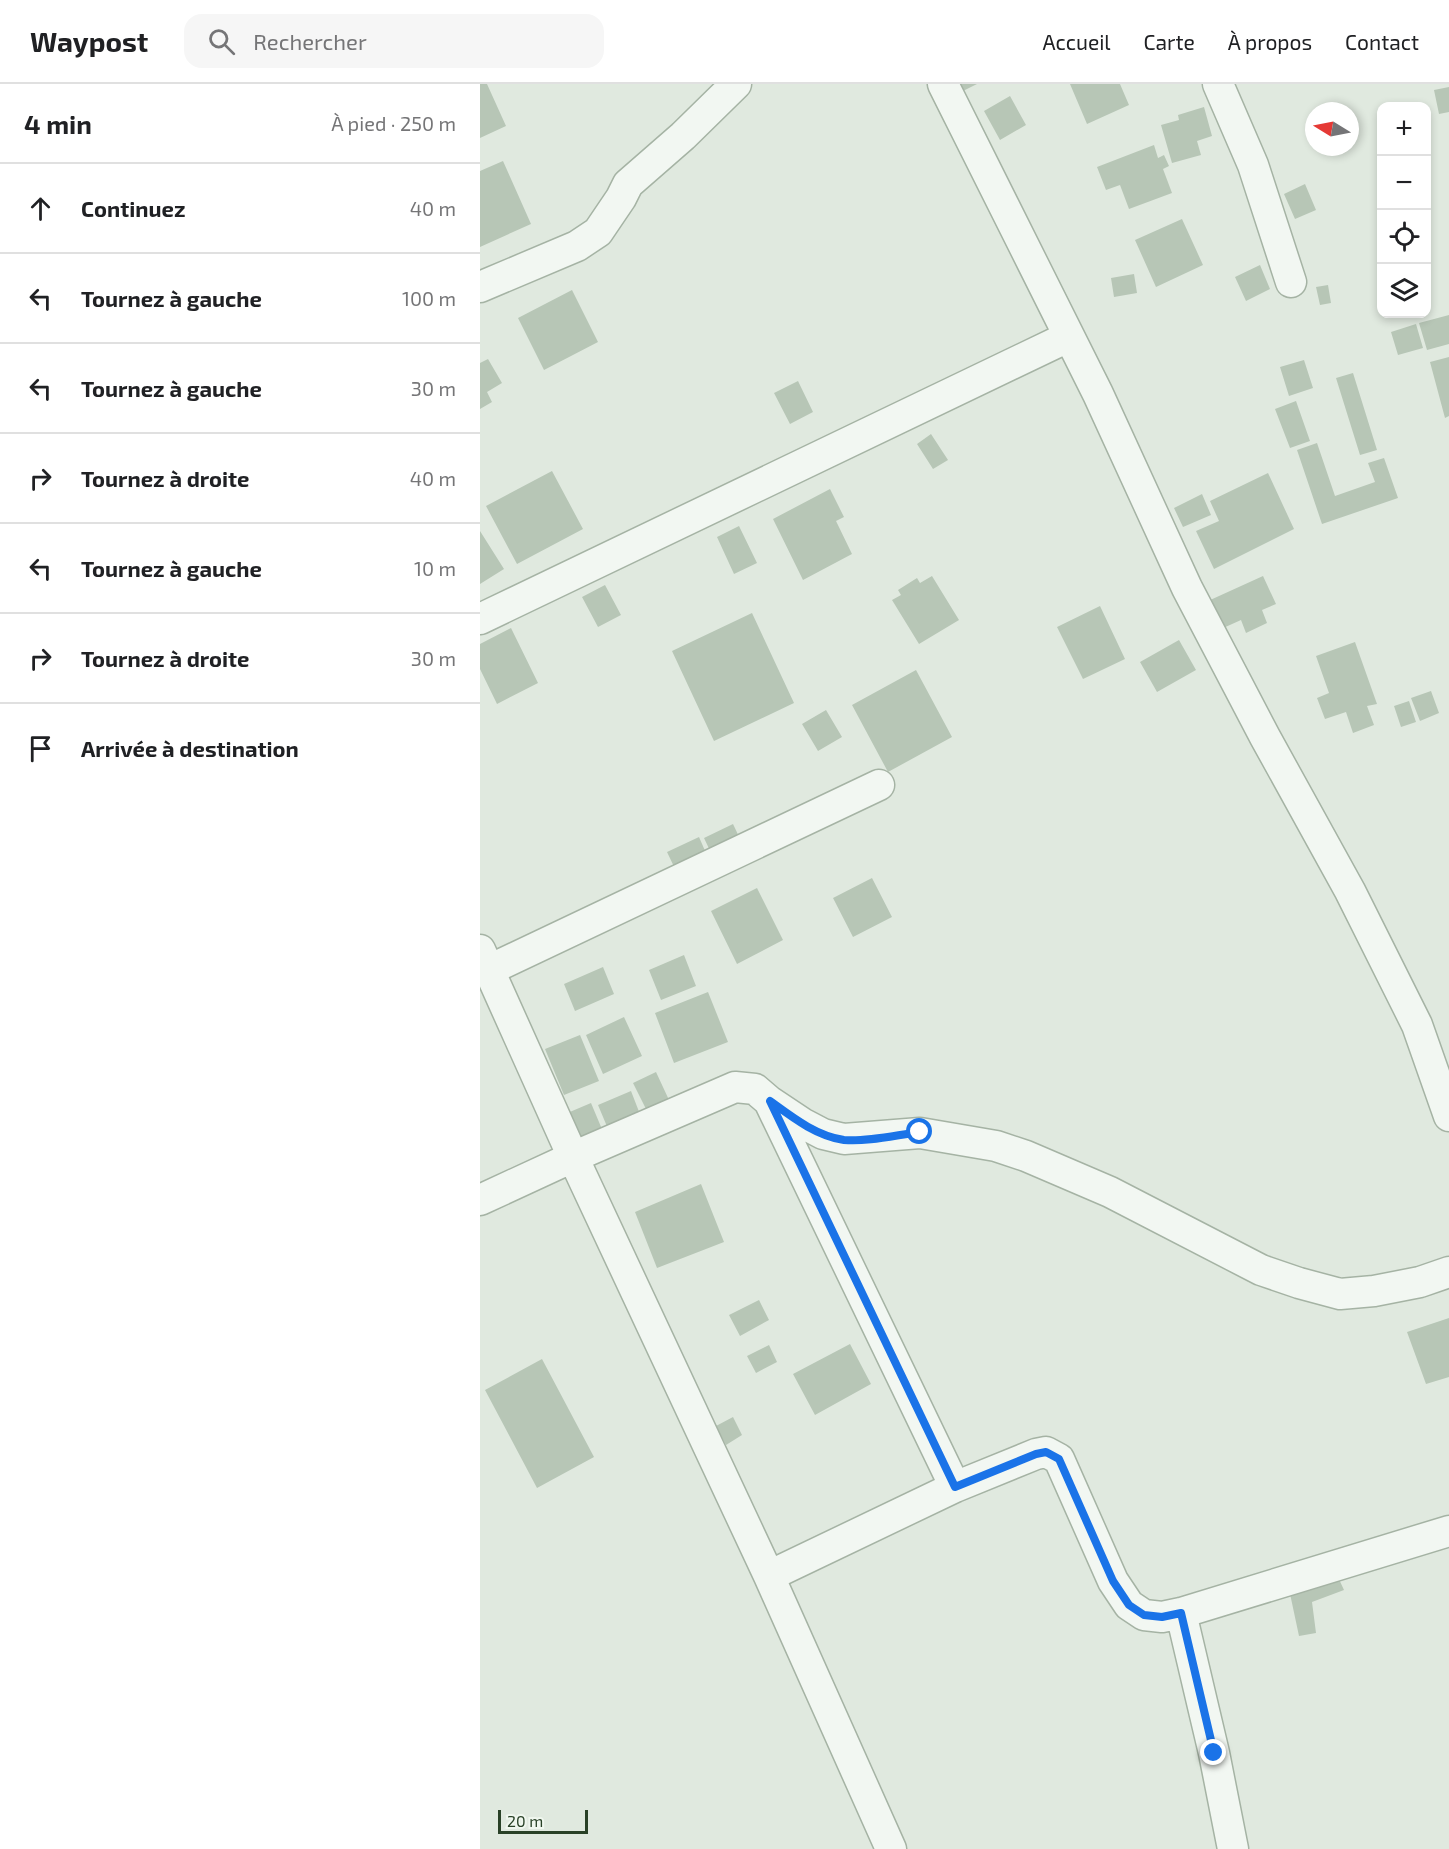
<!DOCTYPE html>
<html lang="fr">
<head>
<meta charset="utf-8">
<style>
  :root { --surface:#fff; --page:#f6f6f6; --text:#202124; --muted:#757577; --line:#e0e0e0 }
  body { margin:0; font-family:"Exo 2",sans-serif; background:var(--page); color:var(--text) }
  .controls { position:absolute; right:18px; top:18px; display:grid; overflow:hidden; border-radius:12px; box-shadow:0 3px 9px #0003 }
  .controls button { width:54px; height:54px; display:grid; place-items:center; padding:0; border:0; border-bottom:2px solid var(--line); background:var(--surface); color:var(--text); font:30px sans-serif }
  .compass { position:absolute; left:825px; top:18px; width:54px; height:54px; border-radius:50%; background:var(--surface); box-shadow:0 3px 9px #0003; rotate:280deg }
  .scale { position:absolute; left:18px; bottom:15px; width:90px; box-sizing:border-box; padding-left:6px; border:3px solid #294127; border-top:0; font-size:16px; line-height:21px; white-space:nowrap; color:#294127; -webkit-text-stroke:4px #f0f7ef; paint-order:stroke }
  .stop { position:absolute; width:18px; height:18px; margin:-14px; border:4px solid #1a73e8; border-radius:50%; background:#fff }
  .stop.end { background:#1a73e8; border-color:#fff; box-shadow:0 2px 6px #0008 }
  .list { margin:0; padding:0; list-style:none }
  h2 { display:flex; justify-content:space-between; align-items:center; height:78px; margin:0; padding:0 24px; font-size:26px }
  h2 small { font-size:20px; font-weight:400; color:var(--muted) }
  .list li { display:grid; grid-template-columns:39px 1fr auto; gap:18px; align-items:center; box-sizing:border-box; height:90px; padding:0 24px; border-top:2px solid var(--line) }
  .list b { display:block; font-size:22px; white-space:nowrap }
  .list em { font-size:20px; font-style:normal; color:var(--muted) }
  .icon { flex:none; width:33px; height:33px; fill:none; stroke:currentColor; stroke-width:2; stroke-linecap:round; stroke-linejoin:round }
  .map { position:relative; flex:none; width:969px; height:1765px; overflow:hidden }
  header { display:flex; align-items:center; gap:36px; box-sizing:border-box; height:84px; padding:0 30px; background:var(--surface); border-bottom:2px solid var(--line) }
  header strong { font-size:28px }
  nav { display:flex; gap:33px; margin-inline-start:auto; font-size:21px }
  .search { width:420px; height:54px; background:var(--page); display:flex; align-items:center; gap:15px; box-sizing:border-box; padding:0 21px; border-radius:18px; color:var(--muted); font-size:22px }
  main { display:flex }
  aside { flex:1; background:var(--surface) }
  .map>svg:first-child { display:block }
</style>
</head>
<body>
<header>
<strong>Waypost</strong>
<div class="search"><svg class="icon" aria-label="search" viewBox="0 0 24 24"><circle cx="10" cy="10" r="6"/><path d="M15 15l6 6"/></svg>Rechercher</div>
<nav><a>Accueil</a><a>Carte</a><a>À propos</a><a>Contact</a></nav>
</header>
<main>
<aside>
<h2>4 min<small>À pied · 250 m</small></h2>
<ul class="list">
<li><svg class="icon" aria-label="ahead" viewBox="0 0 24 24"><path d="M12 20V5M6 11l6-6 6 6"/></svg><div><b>Continuez</b></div><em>40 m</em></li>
<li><svg class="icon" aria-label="left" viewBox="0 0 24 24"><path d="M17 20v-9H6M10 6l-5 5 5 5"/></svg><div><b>Tournez à gauche</b></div><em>100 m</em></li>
<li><svg class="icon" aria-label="left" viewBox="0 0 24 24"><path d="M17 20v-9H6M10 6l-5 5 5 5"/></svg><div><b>Tournez à gauche</b></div><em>30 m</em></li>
<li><svg class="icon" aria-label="right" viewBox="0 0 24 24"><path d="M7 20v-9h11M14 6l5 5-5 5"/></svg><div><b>Tournez à droite</b></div><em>40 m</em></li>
<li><svg class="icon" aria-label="left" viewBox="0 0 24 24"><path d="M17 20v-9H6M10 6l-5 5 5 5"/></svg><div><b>Tournez à gauche</b></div><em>10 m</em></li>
<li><svg class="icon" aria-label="right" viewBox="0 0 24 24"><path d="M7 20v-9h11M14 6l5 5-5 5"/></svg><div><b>Tournez à droite</b></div><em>30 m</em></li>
<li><svg class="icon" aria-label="arrive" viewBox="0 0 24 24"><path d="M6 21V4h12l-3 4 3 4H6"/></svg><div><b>Arrivée à destination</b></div></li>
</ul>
</aside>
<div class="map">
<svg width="969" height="1765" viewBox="0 0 969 1765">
  <rect width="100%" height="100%" fill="#e0e9df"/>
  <!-- building -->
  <path fill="#b7c6b6" d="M 0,0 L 7,0 L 26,42 L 0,54 Z
    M 475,0 L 497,0 L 479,9 Z
    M 590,0 L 640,0 L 649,21 L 607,40 Z
    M 969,3 L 969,28 L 959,30 L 954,6 Z
    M 530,12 L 546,41 L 520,56 L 504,27 Z
    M 724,23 L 732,52 L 717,57 L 721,71 L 692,79 L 681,41 L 699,36 L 698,31 Z
    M 674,61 L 678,74 L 684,71 L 689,82 L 683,85 L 692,109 L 649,125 L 640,101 L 626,106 L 617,83 Z
    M 23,77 L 51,140 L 0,163 L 0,87 Z
    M 825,100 L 836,126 L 815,135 L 804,110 Z
    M 702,135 L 723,181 L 676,203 L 655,156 Z
    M 780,181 L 790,205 L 766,217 L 755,193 Z
    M 654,190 L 657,209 L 634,213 L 631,194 Z
    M 848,201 L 851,219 L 840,221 L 836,203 Z
    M 92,206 L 118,258 L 64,286 L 38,234 Z
    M 969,231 L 969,260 L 947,266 L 939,239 Z
    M 936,240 L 943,264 L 918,271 L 911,248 Z
    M 969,273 L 969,332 L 965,334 L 950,278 Z
    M 8,275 L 22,299 L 7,308 L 12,318 L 0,325 L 0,279 Z
    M 824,276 L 833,304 L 809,312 L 800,283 Z
    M 873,289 L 897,366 L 880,371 L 856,294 Z
    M 318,297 L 333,328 L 310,340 L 294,309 Z
    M 816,317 L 830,357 L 810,364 L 795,325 Z
    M 451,350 L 468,376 L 453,385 L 437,360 Z
    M 837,359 L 855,412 L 895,398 L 888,379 L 904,374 L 918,414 L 842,440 L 817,366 Z
    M 72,387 L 103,445 L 37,480 L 6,422 Z
    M 788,389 L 814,445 L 734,485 L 716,447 L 739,437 L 730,417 Z
    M 350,405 L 364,433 L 356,437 L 372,470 L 323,496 L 293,435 Z
    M 722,410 L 731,431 L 703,443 L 694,424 Z
    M 259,442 L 277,479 L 254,490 L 237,453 Z
    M 0,447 L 24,485 L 0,500 Z
    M 452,492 L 479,536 L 439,560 L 412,516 L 421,511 L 418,506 L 437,494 L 440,499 Z
    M 783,492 L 796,520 L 782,526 L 787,539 L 766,549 L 761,536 L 741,545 L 728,517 Z
    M 125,501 L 141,531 L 118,543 L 102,513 Z
    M 620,522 L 645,575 L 603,595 L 577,543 Z
    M 272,529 L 314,619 L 234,657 L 192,567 Z
    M 31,544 L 58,599 L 17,620 L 0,585 L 0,560 Z
    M 699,556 L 716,586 L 677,608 L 660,578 Z
    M 875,558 L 897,620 L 887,622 L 894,641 L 873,649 L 866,628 L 845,635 L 837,614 L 849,609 L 836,572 Z
    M 436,586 L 472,653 L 408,688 L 372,621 Z
    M 951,607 L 959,629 L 940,637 L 931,614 Z
    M 929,617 L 936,638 L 921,643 L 914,622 Z
    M 346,626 L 362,653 L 338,667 L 322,640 Z
    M 253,740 L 262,759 L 233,773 L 224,754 Z
    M 219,753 L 229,776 L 198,791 L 187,768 Z
    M 392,794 L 412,833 L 373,853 L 353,814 Z
    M 277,804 L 303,856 L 257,880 L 231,827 Z
    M 204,871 L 216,902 L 181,916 L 169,886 Z
    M 123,883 L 134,910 L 95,927 L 84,900 Z
    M 228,908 L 248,958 L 194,979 L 175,929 Z
    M 144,933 L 162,972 L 123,990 L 106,951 Z
    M 100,951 L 119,997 L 84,1011 L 65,965 Z
    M 176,988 L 189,1016 L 167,1027 L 153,999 Z
    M 151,1007 L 163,1038 L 131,1052 L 118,1021 Z
    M 111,1019 L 124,1050 L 98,1061 L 85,1030 Z
    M 221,1100 L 244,1158 L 177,1184 L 155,1128 Z
    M 279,1216 L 289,1236 L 260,1252 L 249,1231 Z
    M 969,1234 L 969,1293 L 946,1300 L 927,1248 Z
    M 370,1260 L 391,1300 L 335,1331 L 313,1290 Z
    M 289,1261 L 297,1278 L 276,1289 L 267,1272 Z
    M 62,1275 L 114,1373 L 57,1404 L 5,1306 Z
    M 253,1333 L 262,1351 L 246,1361 L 236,1342 Z
    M 857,1491 L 864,1506 L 832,1518 L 836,1549 L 819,1552 L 809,1505 Z"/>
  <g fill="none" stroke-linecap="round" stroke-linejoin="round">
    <defs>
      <path id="minor" d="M 463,0 L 618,310 L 707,504 L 785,653 L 870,807 L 937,941 L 969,1032
        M 738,0 L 773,81 L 811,198
        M 0,203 L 97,162 L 118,148 L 141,114 L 148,100 L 203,52 L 256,0
        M 0,535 L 588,253
        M 0,866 L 93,1073 L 289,1492 L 411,1765
        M 9,886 L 399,701
        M 289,1017 L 322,1039 L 343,1050 L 364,1055 L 440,1049 L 516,1062 L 546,1072 L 630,1108 L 781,1186 L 819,1199 L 860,1210 L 894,1207 L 940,1198 L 969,1188
        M 0,1116 L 93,1073 L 255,1003 L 275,1005 L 289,1017 L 475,1403
        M 289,1492 L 475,1403 L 556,1370 L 566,1368 L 579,1375 L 633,1497 L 649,1521 L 664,1531 L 682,1533 L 701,1529 L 969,1447
        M 701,1529 L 734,1669 L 753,1765"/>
    </defs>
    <!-- minor casing -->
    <use href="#minor" stroke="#a5b3a4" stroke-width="33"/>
    <!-- minor -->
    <use href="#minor" stroke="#f2f7f2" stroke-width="30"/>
  </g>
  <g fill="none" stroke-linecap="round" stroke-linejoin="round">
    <!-- route -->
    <path stroke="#1a73e8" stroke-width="8" d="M 440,1048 C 416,1051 388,1058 364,1056 C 336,1052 312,1033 290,1017 L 475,1403 L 556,1370 L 566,1368 L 579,1375 L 633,1497 L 649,1521 L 664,1531 L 682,1533 L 701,1529 L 734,1669"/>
  </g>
</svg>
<div class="controls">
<button>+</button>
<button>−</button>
<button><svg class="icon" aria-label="locate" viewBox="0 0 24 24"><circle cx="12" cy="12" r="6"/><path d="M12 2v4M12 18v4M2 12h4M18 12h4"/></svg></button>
<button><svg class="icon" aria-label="layers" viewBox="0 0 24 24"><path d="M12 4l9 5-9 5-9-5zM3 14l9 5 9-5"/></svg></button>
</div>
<svg class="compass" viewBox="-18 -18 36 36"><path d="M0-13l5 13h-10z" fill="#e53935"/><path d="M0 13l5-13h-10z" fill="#757577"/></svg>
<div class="scale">20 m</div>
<div class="stop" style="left:440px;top:1048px"></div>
<div class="stop end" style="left:734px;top:1669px"></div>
</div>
</main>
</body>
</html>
